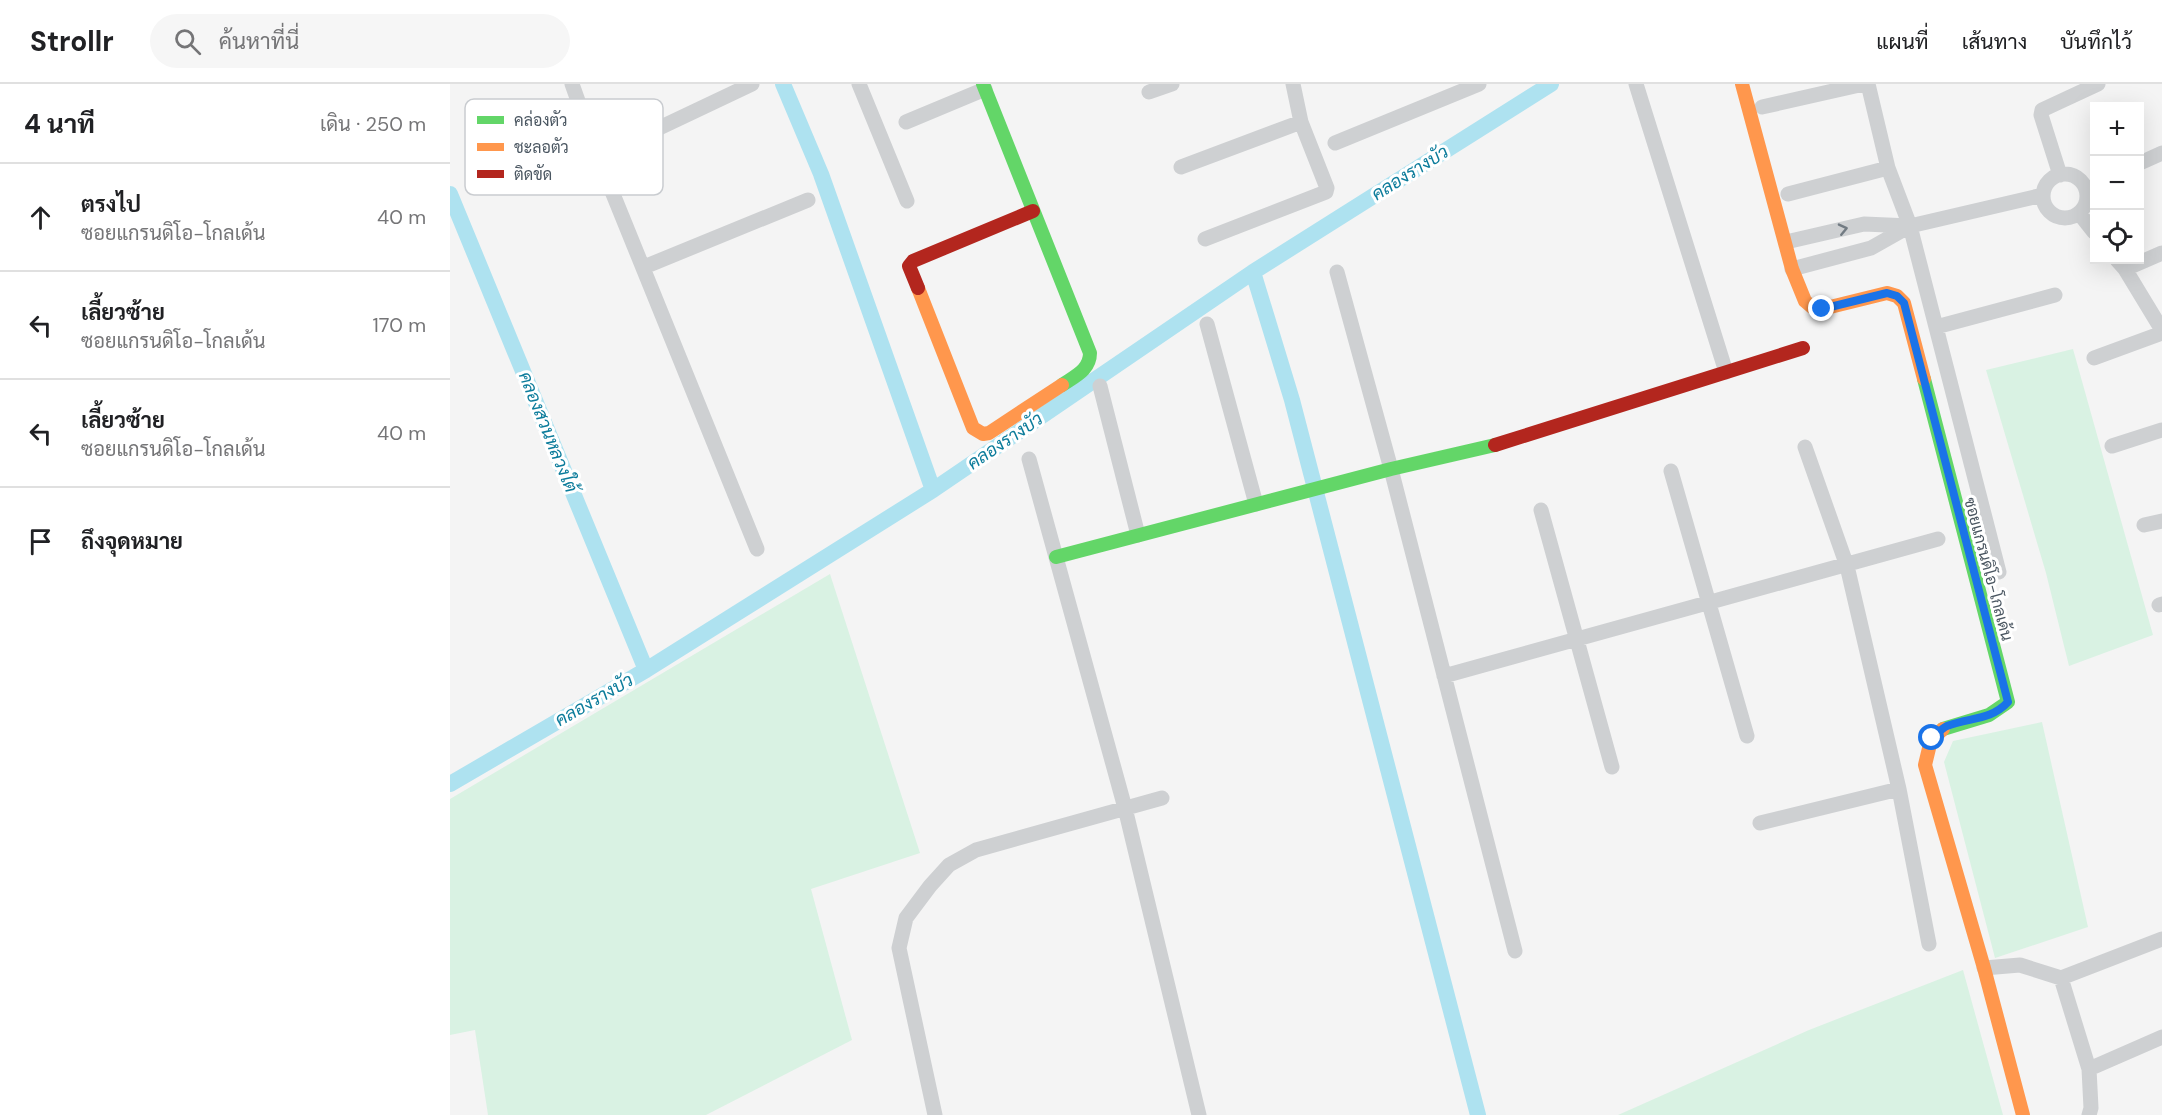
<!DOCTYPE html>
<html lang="th">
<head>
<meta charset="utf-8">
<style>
  :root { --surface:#fff; --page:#f6f6f6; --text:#202124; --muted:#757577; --line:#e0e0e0 }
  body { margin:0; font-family:"DM Sans",Sarabun,sans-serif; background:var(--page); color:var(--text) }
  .controls { position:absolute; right:18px; top:18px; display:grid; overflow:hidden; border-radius:0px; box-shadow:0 6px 24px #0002 }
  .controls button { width:54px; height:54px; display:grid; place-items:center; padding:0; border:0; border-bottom:2px solid var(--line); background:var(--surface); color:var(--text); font:30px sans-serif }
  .stop { position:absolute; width:18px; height:18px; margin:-14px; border:4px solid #1a73e8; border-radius:50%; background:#fff }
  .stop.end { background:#1a73e8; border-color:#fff; box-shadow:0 2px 6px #0008 }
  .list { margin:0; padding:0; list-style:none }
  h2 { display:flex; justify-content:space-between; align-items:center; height:78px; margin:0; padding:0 24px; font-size:26px }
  h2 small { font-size:20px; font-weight:400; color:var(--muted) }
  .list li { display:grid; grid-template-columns:39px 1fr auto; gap:18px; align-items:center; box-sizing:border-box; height:108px; padding:0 24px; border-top:2px solid var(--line) }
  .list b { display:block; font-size:22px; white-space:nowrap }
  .list p { margin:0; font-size:20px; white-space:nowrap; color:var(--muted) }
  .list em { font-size:20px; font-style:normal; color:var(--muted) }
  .icon { flex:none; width:33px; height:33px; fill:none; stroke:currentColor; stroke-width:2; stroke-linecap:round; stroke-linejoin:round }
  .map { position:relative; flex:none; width:1712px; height:1031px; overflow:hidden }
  header { display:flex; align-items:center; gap:36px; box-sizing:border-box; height:84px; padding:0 30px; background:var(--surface); border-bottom:2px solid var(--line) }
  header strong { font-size:28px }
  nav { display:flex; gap:33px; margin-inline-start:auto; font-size:21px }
  .search { width:420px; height:54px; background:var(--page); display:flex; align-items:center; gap:15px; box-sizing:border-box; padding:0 21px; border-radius:33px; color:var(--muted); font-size:22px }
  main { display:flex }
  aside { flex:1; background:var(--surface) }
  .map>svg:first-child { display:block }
</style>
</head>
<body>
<header>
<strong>Strollr</strong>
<div class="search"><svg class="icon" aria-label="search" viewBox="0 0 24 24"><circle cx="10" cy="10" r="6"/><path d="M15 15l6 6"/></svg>ค้นหาที่นี่</div>
<nav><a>แผนที่</a><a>เส้นทาง</a><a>บันทึกไว้</a></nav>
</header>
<main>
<aside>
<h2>4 นาที<small>เดิน · 250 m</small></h2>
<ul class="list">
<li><svg class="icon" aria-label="ahead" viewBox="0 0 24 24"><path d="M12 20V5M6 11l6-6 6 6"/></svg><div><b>ตรงไป</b><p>ซอยแกรนดิโอ-โกลเด้น</p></div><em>40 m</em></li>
<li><svg class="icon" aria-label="left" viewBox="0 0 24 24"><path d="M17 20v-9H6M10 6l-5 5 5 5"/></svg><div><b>เลี้ยวซ้าย</b><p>ซอยแกรนดิโอ-โกลเด้น</p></div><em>170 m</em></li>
<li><svg class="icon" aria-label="left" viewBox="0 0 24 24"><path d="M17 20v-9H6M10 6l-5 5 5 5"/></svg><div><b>เลี้ยวซ้าย</b><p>ซอยแกรนดิโอ-โกลเด้น</p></div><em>40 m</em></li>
<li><svg class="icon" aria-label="arrive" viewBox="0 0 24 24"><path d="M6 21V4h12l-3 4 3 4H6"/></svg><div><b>ถึงจุดหมาย</b></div></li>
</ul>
</aside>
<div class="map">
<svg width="1712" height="1031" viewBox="0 0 1712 1031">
  <rect width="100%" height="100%" fill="#f4f4f4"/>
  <!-- green -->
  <path fill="#d9f2e3" d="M 1623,265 L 1703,551 L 1619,582 L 1596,489 L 1536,286 Z
    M 380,490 L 470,769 L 361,805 L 402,956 L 256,1031 L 38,1031 L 25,946 L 0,951 L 0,715 Z
    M 1592,638 L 1638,843 L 1545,874 L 1494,678 L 1503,657 Z
    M 1513,886 L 1553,1031 L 1168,1031 L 1359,946 Z"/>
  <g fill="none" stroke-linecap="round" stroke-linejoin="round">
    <!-- canal -->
    <path stroke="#aee2f0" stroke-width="16" d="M 333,0 L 371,90 L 483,406
      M 0,110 L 196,586
      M 803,188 L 842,316 L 1028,1031
      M 0,700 L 196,586 L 483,406 L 803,188 L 1101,0"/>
    <!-- street -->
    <path stroke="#ced0d2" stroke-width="15" d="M 122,0 L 148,73 L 307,465
      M 409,0 L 457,117
      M 1186,0 L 1276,288
      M 1418,0 L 1438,84 L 1460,142 L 1549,488
      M 699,8 L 722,0
      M 1312,23 L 1414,0
      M 456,38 L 535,5
      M 885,59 L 1029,0
      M 148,73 L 302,0
      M 1690,79 L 1712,69
      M 731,83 L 851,38
      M1593 112a22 22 0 1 1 44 0a22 22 0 1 1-44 0Z
      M 1610,91 L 1591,31 L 1592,26 L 1648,0
      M 1338,110 L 1438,84
      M 1629,129 L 1644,148
      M 755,155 L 876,108 L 877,104 L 851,38 L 843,0
      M 1336,158 L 1414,140 L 1460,142
      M 1667,176 L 1675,185 L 1712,246
      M 194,183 L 358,116
      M 1342,185 L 1421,164 L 1460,142 L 1593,111
      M 1675,185 L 1712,169
      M 887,188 L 941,385 L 1065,867
      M 757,240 L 806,420
      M 1486,243 L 1605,211
      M 1644,274 L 1712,249
      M 650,302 L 688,451
      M 1662,362 L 1712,346
      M 1355,363 L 1397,482 L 1449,705 L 1479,860
      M 579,375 L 675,724 L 749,1031
      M 1221,387 L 1297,652
      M 1091,426 L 1162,683
      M 1694,441 L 1712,437
      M 1709,521 L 1712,520
      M 994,592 L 1488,455
      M 1310,739 L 1449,705
      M 1534,884 L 1570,881 L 1611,894 L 1712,855
      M 1611,894 L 1639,985 L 1712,953
      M 485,1031 L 449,864 L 456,834 L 480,802 L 499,781 L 526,766 L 712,714
      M 1639,1031 L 1641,1024 L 1639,985"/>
    <!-- fast -->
    <path stroke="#63d668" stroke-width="14" d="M 533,0 L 640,269 C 640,286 625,292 612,301
      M 1474,295 L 1558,618 L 1539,631 L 1493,645
      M 606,473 L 941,385 L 1045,361"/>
    <!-- slow -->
    <path stroke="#ff974d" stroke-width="14" d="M 1292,0 L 1342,185 L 1355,217 L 1362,223 L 1372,225 L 1437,209 L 1447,212 L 1454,219 L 1474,295
      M 468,204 L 523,344 L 533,350 L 539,349 L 612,301
      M 1493,645 L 1481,656 L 1475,681 L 1534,884 L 1573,1031"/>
    <!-- jam -->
    <path stroke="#b3261e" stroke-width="14" d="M 468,204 L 459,182 L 463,177 L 583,127
      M 1045,361 L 1353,264"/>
  </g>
  <!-- one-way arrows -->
  <defs><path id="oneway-chevron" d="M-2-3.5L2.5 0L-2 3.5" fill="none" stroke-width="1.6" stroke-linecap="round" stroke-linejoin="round" transform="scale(1.5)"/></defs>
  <use stroke="#727b83" href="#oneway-chevron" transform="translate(1393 145) rotate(-13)"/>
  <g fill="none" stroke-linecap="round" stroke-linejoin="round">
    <!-- route -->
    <path stroke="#1a73e8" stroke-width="8" d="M 1372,225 L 1437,209 L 1447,212 L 1454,219 L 1558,618 C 1540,637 1520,633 1497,642 C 1492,644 1487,650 1482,654"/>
  </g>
  <g text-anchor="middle" stroke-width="6" stroke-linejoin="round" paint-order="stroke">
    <!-- street labels -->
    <g font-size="16" fill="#4a5661" stroke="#fff">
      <text transform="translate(1539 485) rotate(75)" y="6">ซอยแกรนดิโอ-โกลเด้น</text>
    </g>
    <!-- water labels -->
    <g font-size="18" font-style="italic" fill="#0c7c9b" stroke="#fff">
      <text transform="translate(960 89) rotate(-32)" y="6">คลองรางบัว</text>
      <text transform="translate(98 348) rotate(68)" y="6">คลองสวนหลวงใต้</text>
      <text transform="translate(555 357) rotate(-34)" y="6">คลองรางบัว</text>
      <text transform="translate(144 616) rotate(-30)" y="6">คลองรางบัว</text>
    </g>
  </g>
  <!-- legend -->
  <rect x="15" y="15" width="198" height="96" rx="9" fill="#fff" stroke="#c9ccd0" stroke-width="1.5"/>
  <rect x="27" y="32" width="27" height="8" fill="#63d668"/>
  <rect x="27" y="59" width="27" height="8" fill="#ff974d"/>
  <rect x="27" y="86" width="27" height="8" fill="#b3261e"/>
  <g font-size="16" fill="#4a5661">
    <text x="64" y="42">คล่องตัว</text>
    <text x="64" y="69">ชะลอตัว</text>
    <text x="64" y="96">ติดขัด</text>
  </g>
</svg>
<div class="controls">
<button>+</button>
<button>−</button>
<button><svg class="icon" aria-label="locate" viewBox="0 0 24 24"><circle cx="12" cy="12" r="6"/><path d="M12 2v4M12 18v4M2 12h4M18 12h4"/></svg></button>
</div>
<div class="stop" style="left:1482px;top:654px"></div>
<div class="stop end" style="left:1372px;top:225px"></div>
</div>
</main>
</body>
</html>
